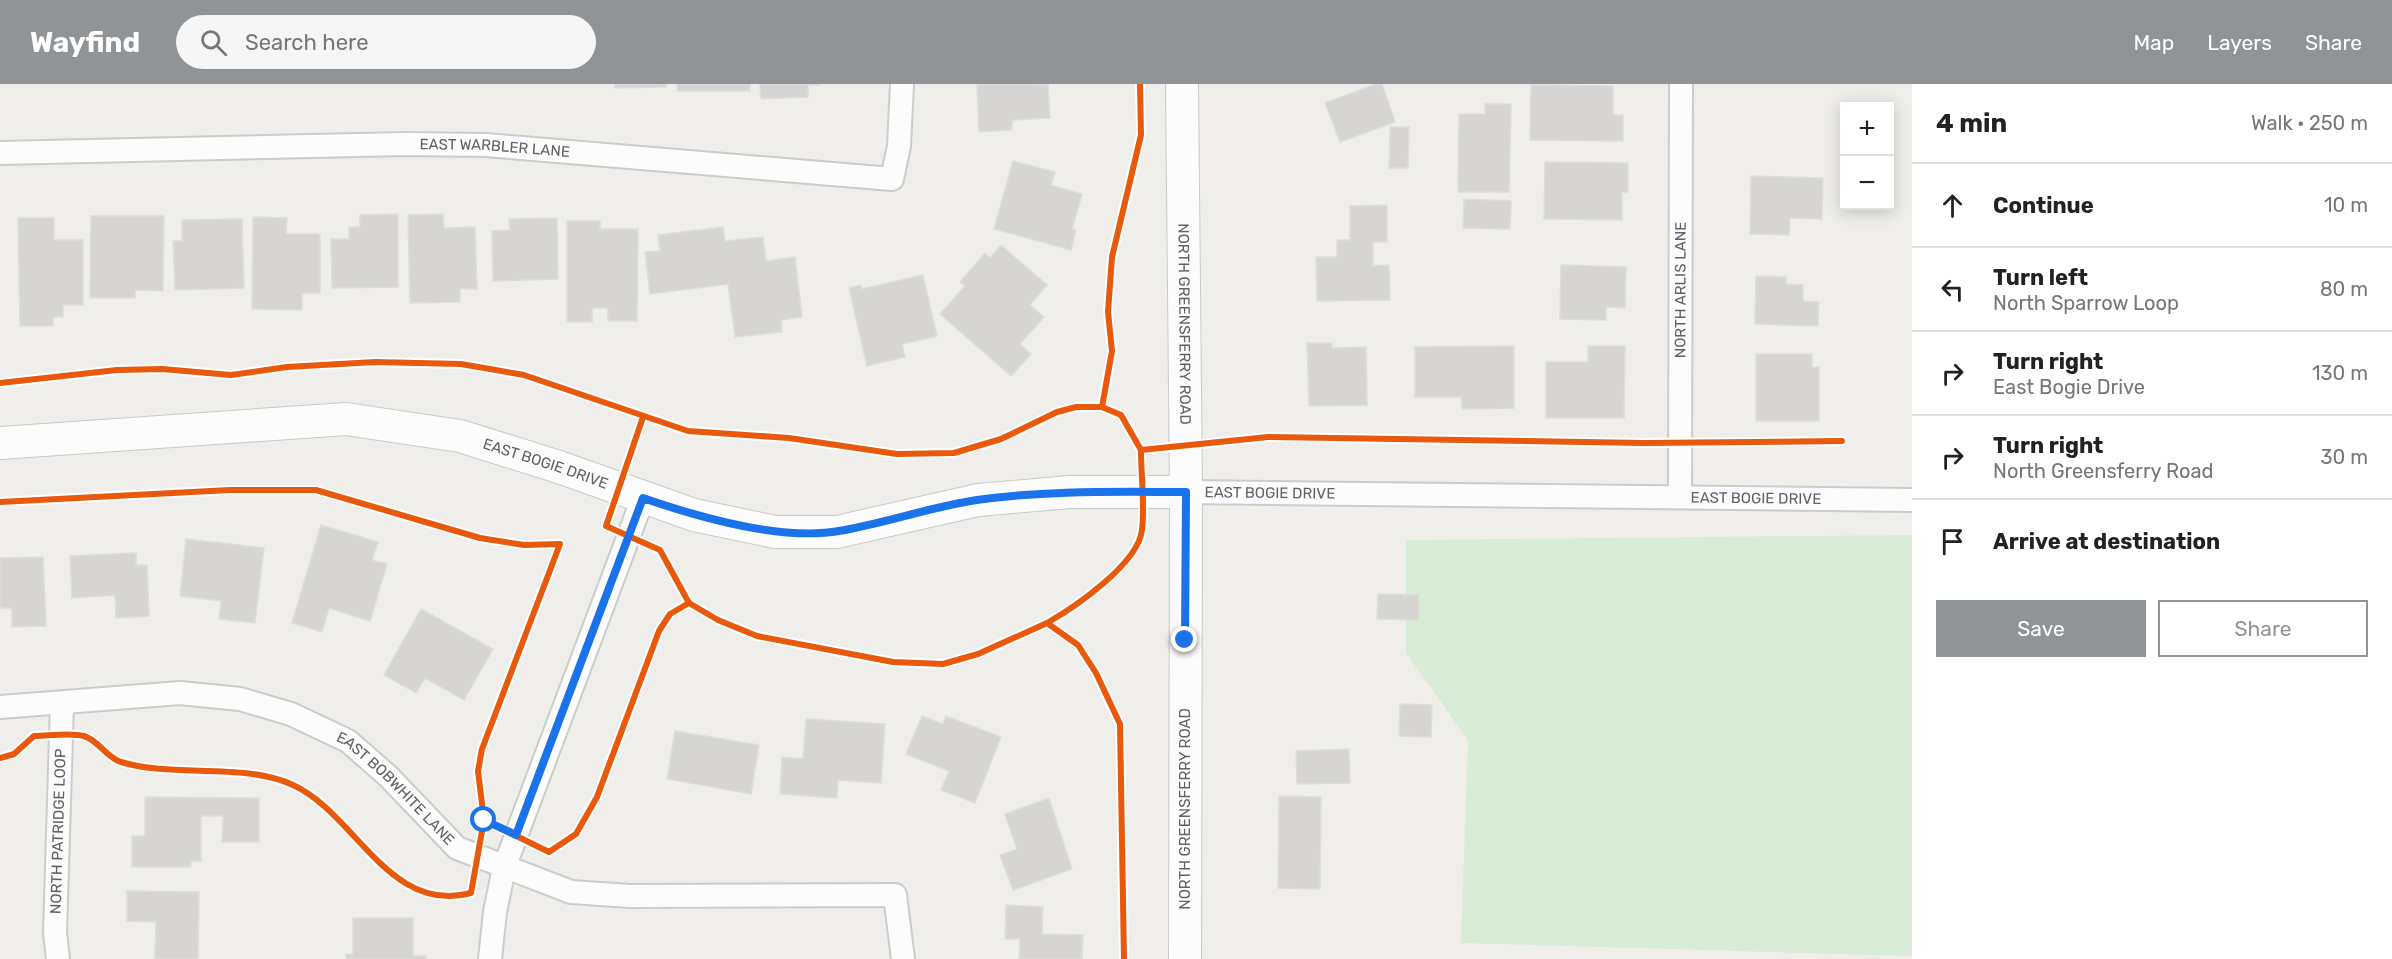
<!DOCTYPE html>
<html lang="en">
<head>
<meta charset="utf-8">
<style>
  :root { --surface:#fff; --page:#f6f6f6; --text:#222; --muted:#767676; --line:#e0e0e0; --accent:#919496 }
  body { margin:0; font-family:Rubik,sans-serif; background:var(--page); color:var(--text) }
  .controls { position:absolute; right:18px; top:18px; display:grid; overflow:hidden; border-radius:0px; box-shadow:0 3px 15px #0003 }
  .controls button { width:54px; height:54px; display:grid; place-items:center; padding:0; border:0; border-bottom:2px solid var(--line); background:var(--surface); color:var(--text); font:30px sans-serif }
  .stop { position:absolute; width:18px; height:18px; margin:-14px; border:4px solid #1a73e8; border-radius:50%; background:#fff }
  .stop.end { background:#1a73e8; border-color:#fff; box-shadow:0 2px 6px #0008 }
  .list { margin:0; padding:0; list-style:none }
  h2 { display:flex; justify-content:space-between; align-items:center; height:78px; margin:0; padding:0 24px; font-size:26px }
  h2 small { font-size:20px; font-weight:400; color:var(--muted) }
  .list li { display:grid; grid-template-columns:39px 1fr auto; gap:18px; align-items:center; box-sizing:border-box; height:84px; padding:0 24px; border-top:2px solid var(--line) }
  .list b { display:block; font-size:22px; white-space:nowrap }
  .list p { margin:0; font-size:20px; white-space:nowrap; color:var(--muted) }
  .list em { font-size:20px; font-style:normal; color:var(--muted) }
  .actions { display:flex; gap:12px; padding:18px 24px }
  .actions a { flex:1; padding:14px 0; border:2px solid var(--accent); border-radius:0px; text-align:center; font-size:21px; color:var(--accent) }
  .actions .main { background:var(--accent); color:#fff }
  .icon { flex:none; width:33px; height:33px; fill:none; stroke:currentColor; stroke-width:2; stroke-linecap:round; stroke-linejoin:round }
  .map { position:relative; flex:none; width:1912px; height:875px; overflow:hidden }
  header { display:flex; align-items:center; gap:36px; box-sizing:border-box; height:84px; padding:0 30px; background:var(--accent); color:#fff }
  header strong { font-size:28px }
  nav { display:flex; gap:33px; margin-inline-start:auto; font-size:21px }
  .search { width:420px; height:54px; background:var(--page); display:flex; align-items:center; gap:15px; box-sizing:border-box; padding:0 21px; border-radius:33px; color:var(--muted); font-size:22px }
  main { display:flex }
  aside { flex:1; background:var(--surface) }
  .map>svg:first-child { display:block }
</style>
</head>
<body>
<header>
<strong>Wayfind</strong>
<div class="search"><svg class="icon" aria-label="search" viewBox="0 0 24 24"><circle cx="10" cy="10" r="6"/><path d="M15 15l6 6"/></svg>Search here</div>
<nav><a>Map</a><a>Layers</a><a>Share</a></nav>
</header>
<main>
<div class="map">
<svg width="1912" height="875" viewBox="0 0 1912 875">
  <rect width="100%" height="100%" fill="#efeeea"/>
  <!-- green -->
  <path fill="#d8ebd6" d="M 1912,451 L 1912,872 L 1461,859 L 1468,656 L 1406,569 L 1406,456 Z"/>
  <!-- building -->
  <path fill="#d6d5d3" stroke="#deddd9" stroke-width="1.5" d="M 615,0 L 666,0 L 666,3 L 615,4 Z
    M 677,0 L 750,0 L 750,7 L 677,7 Z
    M 760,0 L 820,0 L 820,1 L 808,1 L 808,13 L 761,15 Z
    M 977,0 L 1048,1 L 1050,34 L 1012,36 L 1012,46 L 979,48 Z
    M 1376,0 L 1382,0 L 1395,38 L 1340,58 L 1325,19 Z
    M 1531,1 L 1613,2 L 1613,31 L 1623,31 L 1623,57 L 1530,56 Z
    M 1485,20 L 1511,20 L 1509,108 L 1458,108 L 1459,30 L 1485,30 Z
    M 1390,43 L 1409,43 L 1408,84 L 1389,84 Z
    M 1013,77 L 1055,88 L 1051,101 L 1082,110 L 1072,146 L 1076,146 L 1071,166 L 994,145 Z
    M 1545,78 L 1628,79 L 1628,108 L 1622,108 L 1622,136 L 1544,135 Z
    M 1751,92 L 1823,94 L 1822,135 L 1790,134 L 1789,151 L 1750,150 Z
    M 1464,115 L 1511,117 L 1510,145 L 1463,144 Z
    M 1387,121 L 1387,158 L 1373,158 L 1373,182 L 1389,181 L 1390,216 L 1317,217 L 1316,173 L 1337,173 L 1337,156 L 1350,156 L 1350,122 Z
    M 398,130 L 398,203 L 332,204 L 331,155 L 349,155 L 349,143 L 360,143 L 360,131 Z
    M 443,130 L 444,144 L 475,143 L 477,205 L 460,205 L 460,218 L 410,219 L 408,131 Z
    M 91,132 L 164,132 L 163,207 L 135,206 L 135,214 L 90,214 Z
    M 253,133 L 287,134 L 286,150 L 320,150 L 320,209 L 302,209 L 302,226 L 252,225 Z
    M 18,134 L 54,134 L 54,156 L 83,156 L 83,221 L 63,221 L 63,233 L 53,233 L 53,242 L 20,242 Z
    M 557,134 L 558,195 L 493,197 L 492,147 L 510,146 L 509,135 Z
    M 242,135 L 244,204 L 175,206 L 173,157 L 182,157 L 182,136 Z
    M 567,137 L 600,137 L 600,145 L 638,145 L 637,237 L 608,237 L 608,224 L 592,224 L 592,238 L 567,238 Z
    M 723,143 L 725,157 L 763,153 L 766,177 L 795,173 L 802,233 L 781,236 L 782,248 L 735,253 L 728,200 L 650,210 L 645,168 L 660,167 L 658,151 Z
    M 1001,161 L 1047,201 L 1030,221 L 1044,233 L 1020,260 L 1031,270 L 1011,292 L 940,230 L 965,202 L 960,198 L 985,169 L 990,174 Z
    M 1561,181 L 1626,183 L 1625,224 L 1606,223 L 1606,236 L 1560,235 Z
    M 923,191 L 937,252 L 902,260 L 905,273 L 867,282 L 849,204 L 861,201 L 862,205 Z
    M 1756,192 L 1786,193 L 1786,200 L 1803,201 L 1803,217 L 1819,218 L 1818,242 L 1755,240 Z
    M 1307,259 L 1332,259 L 1332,264 L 1366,263 L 1367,321 L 1309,322 Z
    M 1514,262 L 1514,324 L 1462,325 L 1461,313 L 1415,313 L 1415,263 Z
    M 1588,262 L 1625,262 L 1624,334 L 1546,334 L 1546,278 L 1588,278 Z
    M 1756,270 L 1812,270 L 1812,283 L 1819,283 L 1819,337 L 1756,337 Z
    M 321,441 L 378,458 L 372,476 L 387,480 L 370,537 L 329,524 L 322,548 L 292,539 Z
    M 186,455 L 264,464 L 255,539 L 219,535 L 221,517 L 180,512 Z
    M 136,469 L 136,481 L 147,481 L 149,532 L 116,534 L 115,511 L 72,514 L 70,472 Z
    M 43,473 L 46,542 L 12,543 L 12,524 L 0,524 L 0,474 Z
    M 1378,510 L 1419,511 L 1419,536 L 1377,535 Z
    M 421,525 L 493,565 L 464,616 L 425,594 L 416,609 L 384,591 Z
    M 1400,620 L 1432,621 L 1431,653 L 1399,652 Z
    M 922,632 L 943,640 L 946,632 L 1001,653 L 975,719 L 941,706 L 949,687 L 906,670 Z
    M 806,635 L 885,640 L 881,699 L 838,696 L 837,714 L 780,710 L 782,673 L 803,675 Z
    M 675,647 L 759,661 L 751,710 L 667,695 Z
    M 1349,665 L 1350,699 L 1297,700 L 1296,667 Z
    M 1279,712 L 1321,713 L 1320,805 L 1278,804 Z
    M 145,713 L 259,714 L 259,758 L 222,758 L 223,732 L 201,732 L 201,777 L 191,777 L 191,783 L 132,783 L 132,752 L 145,752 Z
    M 1049,714 L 1072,785 L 1013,806 L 1000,771 L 1017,765 L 1005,730 Z
    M 127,807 L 199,808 L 198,875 L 155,875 L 156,838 L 127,837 Z
    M 1006,821 L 1043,823 L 1042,850 L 1083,851 L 1082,875 L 1019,875 L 1020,855 L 1005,855 Z
    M 353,834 L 413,834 L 413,872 L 426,872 L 426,875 L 346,875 L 346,870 L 353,870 Z"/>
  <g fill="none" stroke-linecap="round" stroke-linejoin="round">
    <defs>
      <g id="street">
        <path id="s1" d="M 0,69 L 405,60 L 486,61 L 892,95 L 899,62 L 902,0"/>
        <path id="s2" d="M 1186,408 L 1912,416"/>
        <path id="s3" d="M 1680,412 L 1681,0"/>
        <path id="s4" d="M 0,623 L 180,609 L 240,615 L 291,630 L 348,657 L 388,692 L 457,764 L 571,808 L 630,812 L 895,811 L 903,875"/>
        <path id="s5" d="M 58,875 L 55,849 L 62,619"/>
        <path d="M 490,875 L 495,828 L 504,784 L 643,414"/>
      </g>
      <g id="secondary">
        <path id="s6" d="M 1182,0 L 1186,408 L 1185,875"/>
        <path id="s7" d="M 0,359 L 346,335 L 460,352 L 559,383 L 694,431 L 775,448 L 837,448 L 978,416 L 1070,408 L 1186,408"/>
      </g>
    </defs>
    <!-- street casing -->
    <use href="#street" stroke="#cbcccc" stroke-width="26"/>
    <!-- secondary casing -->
    <use href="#secondary" stroke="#cacacb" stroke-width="34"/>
    <!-- street -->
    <use href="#street" stroke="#fdfcfc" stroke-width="22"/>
    <!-- secondary -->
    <use href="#secondary" stroke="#fdfcfc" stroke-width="32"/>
    <defs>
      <path id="cycleway" d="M 1140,0 L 1141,51 L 1112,173 L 1108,228 L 1112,267 L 1102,323 L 1121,331 L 1141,366
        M 0,299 L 117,286 L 162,285 L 231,291 L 287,283 L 375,278 L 461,280 L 524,291 L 688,347 L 789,354 L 897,370 L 954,369 L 1001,355 L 1057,328 L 1076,323 L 1102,323
        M 643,333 L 606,442 L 660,466 L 689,519
        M 0,418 L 230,406 L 316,406 L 480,454 L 524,461 L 560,460 L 482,665 L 478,687 L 484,736
        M 0,674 L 14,670 L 34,652 C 48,652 70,648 84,652 C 98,656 107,674 121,678 C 174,694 244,678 293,701 C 355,729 389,831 471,809 L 484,736 L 549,768 L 576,750 L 597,713 L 659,547 L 670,530 L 689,519 L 718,536 L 757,552 L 893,578 L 943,580 L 978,570 L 1047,539
        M 1124,875 L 1120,640 L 1096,589 L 1078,561 L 1047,539 C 1075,523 1138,480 1142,446 C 1145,420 1141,392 1141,366 L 1268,353 L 1645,359 L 1842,357"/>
    </defs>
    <!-- cycleway casing -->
    <use href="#cycleway" stroke="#fff" stroke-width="10"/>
    <!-- cycleway -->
    <use href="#cycleway" stroke="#e8590c" stroke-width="6"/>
  </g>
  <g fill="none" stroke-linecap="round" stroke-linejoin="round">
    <!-- route -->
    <path stroke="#1a73e8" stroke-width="8" d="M 484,736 L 516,751 L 643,414 C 698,433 781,457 839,447 C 886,439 930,423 977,416 C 1046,406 1117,408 1186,408 L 1185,556"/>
  </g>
  <g text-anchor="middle" stroke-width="6" stroke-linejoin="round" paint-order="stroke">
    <!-- street labels -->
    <g font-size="15" fill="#5f6368" stroke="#fff">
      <text dy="5" stroke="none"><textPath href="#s1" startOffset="495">EAST WARBLER LANE</textPath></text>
      <text dy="5" stroke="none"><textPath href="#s3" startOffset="206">NORTH ARLIS LANE</textPath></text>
      <text dy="5" stroke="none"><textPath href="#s6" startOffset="240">NORTH GREENSFERRY ROAD</textPath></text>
      <text dy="5" stroke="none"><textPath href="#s7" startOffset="552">EAST BOGIE DRIVE</textPath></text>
      <text dy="5" stroke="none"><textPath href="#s2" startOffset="84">EAST BOGIE DRIVE</textPath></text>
      <text dy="5" stroke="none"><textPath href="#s2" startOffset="570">EAST BOGIE DRIVE</textPath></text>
      <text dy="5" stroke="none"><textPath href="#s4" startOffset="424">EAST BOBWHITE LANE</textPath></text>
      <text transform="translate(1185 725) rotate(-90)" y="5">NORTH GREENSFERRY ROAD</text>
      <text dy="5" stroke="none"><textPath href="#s5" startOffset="128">NORTH PATRIDGE LOOP</textPath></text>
    </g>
  </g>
</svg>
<div class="controls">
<button>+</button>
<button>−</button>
</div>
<div class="stop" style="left:484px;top:736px"></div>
<div class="stop end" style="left:1185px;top:556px"></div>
</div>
<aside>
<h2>4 min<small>Walk · 250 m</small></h2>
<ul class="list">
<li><svg class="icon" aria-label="ahead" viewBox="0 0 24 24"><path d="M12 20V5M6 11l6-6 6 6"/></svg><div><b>Continue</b></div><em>10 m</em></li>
<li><svg class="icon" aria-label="left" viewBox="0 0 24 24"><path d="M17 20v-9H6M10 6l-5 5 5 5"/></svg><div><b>Turn left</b><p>North Sparrow Loop</p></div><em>80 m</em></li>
<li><svg class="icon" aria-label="right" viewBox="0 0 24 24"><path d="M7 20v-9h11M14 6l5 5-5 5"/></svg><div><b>Turn right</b><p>East Bogie Drive</p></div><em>130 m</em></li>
<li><svg class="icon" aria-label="right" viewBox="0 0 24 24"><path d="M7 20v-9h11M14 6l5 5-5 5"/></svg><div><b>Turn right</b><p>North Greensferry Road</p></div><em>30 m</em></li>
<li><svg class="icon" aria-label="arrive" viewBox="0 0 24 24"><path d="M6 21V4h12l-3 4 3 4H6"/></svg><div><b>Arrive at destination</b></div></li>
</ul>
<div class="actions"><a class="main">Save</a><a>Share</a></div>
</aside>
</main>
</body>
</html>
